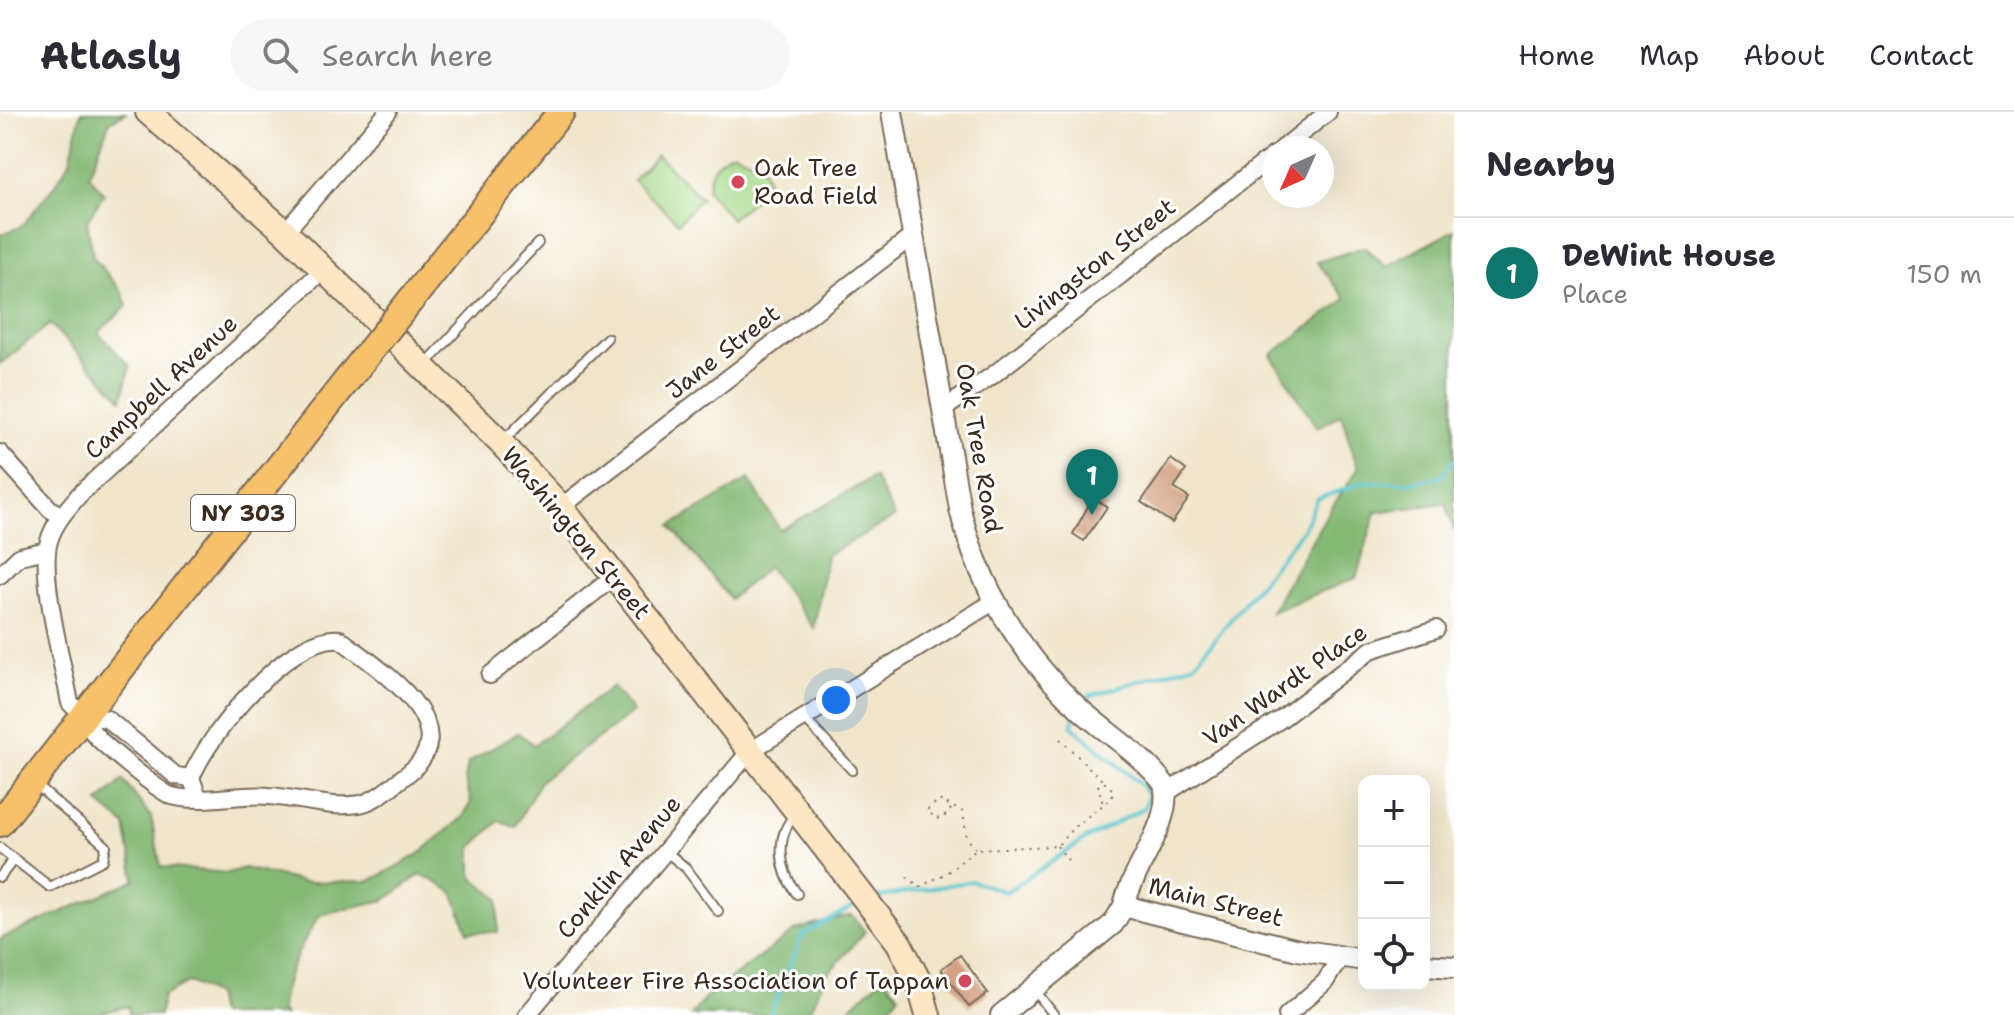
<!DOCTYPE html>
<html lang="en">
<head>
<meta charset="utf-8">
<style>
  :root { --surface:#fff; --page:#f7f7f7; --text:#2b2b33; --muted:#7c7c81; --line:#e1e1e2; --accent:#0f766e }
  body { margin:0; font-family:"Shantell Sans",sans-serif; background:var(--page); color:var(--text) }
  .controls { position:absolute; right:24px; bottom:24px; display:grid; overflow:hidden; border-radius:16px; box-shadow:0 8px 32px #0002 }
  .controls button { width:72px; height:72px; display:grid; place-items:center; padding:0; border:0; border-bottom:2px solid var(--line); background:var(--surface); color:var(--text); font:40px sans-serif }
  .compass { position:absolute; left:1262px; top:24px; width:72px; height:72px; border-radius:50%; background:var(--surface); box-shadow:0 8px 32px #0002; rotate:225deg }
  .you { position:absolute; left:836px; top:588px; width:28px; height:28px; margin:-20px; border:6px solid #fff; border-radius:50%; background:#1a73e8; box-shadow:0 0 0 12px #1a73e833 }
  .badge { display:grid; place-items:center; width:52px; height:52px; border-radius:50%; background:var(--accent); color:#fff; font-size:26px; font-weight:700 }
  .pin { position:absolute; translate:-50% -66px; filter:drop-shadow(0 2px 4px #0008) }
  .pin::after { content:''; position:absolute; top:42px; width:28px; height:24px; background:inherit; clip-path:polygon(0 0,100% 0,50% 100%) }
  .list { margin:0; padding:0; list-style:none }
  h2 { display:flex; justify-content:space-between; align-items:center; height:104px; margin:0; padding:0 32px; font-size:34px }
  h2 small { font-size:26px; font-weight:400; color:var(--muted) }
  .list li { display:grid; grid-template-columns:52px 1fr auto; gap:24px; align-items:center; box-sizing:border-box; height:112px; padding:0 32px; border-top:2px solid var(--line) }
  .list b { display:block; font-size:30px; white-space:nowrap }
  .list p { margin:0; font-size:26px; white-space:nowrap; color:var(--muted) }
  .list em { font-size:26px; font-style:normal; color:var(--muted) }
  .icon { flex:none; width:44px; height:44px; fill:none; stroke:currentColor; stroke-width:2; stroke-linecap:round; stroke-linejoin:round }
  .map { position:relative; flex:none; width:1454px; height:903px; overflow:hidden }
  header { display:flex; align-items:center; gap:48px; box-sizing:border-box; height:112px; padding:0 40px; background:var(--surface); border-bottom:2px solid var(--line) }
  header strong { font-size:38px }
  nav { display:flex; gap:44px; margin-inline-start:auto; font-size:28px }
  .search { width:560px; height:72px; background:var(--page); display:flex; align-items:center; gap:20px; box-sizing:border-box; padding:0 28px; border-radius:44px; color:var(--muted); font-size:30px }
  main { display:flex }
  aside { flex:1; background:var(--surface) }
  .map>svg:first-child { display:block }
</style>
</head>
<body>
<header>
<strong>Atlasly</strong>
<div class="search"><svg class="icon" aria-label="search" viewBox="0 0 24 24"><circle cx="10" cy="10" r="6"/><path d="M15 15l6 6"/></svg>Search here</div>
<nav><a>Home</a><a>Map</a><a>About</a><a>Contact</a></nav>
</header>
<main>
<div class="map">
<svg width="1454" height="903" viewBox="0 0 1454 903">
  <rect width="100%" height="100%" fill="#fff"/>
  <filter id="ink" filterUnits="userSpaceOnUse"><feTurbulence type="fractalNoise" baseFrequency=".0125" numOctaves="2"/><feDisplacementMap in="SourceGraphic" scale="16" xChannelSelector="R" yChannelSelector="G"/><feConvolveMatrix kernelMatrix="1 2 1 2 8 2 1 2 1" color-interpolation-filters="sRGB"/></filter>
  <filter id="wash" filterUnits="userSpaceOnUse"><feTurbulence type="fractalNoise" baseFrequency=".006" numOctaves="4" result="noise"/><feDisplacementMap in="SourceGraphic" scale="32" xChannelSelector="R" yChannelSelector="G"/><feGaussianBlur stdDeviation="1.8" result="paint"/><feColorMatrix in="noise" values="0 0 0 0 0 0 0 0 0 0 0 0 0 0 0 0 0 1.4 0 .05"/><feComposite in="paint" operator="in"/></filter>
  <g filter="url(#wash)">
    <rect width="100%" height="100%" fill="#f0e5ca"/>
    <!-- green -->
    <path fill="#a5d989" stroke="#708254" stroke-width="2" d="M 733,40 L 763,54 L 769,75 L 731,107 L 707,78 C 710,58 714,49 733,40 Z
      M 657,43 L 701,86 L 678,111 L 633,68 Z"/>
    <!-- forest -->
    <path fill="#84b975" stroke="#60724a" stroke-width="2" d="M 81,0 L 127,0 L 110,9 L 89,63 L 104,82 L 87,109 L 93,145 L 122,180 L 127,194 L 98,221 L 130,254 L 122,287 L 50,212 L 0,252 L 0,123 L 22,114 L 57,70 L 70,49 Z
      M 1454,118 L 1454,419 L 1446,391 L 1376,400 L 1356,466 L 1271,500 L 1326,404 L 1358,357 L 1341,302 L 1317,316 L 1271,243 L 1346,187 L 1317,150 L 1365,135 L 1386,155 Z
      M 874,365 L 895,405 L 827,443 L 814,516 L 768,455 L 730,487 L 671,414 L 749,367 L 780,418 Z
      M 613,574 L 633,600 L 540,669 L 515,715 L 499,709 L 472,735 L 472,765 L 499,787 L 498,820 L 468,820 L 453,780 L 421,762 L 385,788 L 321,802 C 303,827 282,868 281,899 L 285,903 L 219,903 L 215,883 L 189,870 L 163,884 L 159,903 L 129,903 L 128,894 L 92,903 L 0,903 L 0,827 L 135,768 L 125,713 L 98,691 L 123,668 L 151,705 L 161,755 L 228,761 L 244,756 L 304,770 L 370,769 L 418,743 L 463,705 L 471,690 L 465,667 L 468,651 L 518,621 L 534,633 Z
      M 852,803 L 865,820 L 824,866 L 808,903 L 691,903 L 707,884 L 796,818 Z
      M 884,865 L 899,883 L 883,903 L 848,903 L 849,896 Z"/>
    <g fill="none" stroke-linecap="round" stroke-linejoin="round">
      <!-- stream -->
      <path stroke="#55c3cb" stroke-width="4" d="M 1082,593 L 1089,584 L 1195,552 L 1304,416 L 1317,387 L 1365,370 L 1407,371 L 1441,365 L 1454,348
        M 874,786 L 972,769 L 1006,780 L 1084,728 L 1144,696 L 1148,684 L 1141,673 L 1072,614 L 1074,603
        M 770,903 L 802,824 L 858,792"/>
    </g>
    <g id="blocks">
      <!-- building -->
      <path fill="#d3a081" d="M 1171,347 L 1186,358 L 1174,376 L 1189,386 L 1172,411 L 1141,390 Z
        M 1093,385 L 1107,395 L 1084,429 L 1073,422 Z
        M 960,843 L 988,881 L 969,895 L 941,857 Z"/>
    </g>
  </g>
  <g filter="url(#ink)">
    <use href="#blocks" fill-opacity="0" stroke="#7a6b5a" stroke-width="2"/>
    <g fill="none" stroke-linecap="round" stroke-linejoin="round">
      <defs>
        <path id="service" d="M 424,254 L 538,131
          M 502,330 L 607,226
          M 804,606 L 852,658
          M 797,701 C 774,723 779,758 797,782
          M 0,736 L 50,775 L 103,748 L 106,734 L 35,672
          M 664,738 L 686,756 L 718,799
          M 0,765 L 14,747
          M 1034,877 L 1054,903"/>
        <path id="minor" d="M 1283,36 L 1328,0
          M 285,120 L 388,0
          M 944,297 L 993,263 L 1274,43
          M 0,341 L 50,397 L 61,404
          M 561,395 L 914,123
          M 0,463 L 20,444 L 47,438
          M 490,563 L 615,464
          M 84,603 L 107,607 L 176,664 L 191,666
          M 1166,681 L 1281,607 L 1371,538 L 1436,517
          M 199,687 L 191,666 C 208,623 289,522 340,527 C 377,556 472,614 406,663 C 393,673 376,689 360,692 C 330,697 299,686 269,684 C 237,681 204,692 172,684 C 162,682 105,634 96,624 C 86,613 82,601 70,591 C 63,552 39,464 49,429 C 54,411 68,396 80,382 L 323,158
          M 527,903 L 750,639 L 995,489
          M 1287,903 L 1325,870 L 1340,846"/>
        <path id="tertiary" d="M 892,0 L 960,397 C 978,474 1023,546 1082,599 C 1108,622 1143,644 1164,672 C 1174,710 1132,756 1124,794
          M 1424,853 L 1454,855
          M 1001,903 L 1113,812 L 1124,794 L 1298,838 L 1364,848"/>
        <path id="secondary" d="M 148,0 L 285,120 L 501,331 L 561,395 L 899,831 L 918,868 L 928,903"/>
        <path id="primary" d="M 410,189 L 561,0
          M 0,711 L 366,244"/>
      </defs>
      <!-- service casing -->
      <use href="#service" stroke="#7a6b5a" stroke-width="12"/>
      <!-- minor casing -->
      <use href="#minor" stroke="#7a6b5a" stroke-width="20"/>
      <!-- tertiary casing -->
      <use href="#tertiary" stroke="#7a6b5a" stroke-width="24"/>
      <!-- secondary casing -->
      <use href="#secondary" stroke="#7a6b5a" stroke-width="28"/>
      <!-- primary casing -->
      <use href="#primary" stroke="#7a6b5a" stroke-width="30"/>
      <!-- path -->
      <path stroke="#7a6b5a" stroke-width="2" stroke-dasharray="2 6" stroke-linecap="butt" d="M 1060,627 L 1103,669
        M 951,697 L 944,705 L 936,707 L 927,698 L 939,688 L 963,700 L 967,726 L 975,736
        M 1057,734 L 1071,752
        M 907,765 L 920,775 L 948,760 L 976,737 L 1057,734 L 1074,715 L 1112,686 L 1112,677 L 1104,670 L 1098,674 L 1103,692"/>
      <!-- service -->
      <use href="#service" stroke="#fff" stroke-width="8"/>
      <!-- minor -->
      <use href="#minor" stroke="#fff" stroke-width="16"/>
      <!-- tertiary -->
      <use href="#tertiary" stroke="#fff" stroke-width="20"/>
      <!-- secondary -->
      <use href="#secondary" stroke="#fce6c4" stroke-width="24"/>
      <!-- primary -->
      <use href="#primary" stroke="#f7c06b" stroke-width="26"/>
      <defs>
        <path id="primary-bridge" d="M 366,244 L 410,189"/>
      </defs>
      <!-- primary-bridge casing -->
      <use href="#primary-bridge" stroke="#7a6b5a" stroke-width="30" stroke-linecap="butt"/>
      <!-- primary-bridge -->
      <use href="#primary-bridge" stroke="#f7c06b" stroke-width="26"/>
    </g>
  </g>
  <!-- markers -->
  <g fill="#d1495b" stroke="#fff" stroke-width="3">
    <circle cx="738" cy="70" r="8"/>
    <circle cx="965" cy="869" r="8"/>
  </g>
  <g text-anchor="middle" stroke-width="6" stroke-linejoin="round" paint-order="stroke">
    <!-- shield labels -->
    <rect fill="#fff" stroke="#766a62" stroke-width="2" x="191" y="383" width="104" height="36" rx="6"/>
    <g font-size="22" font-weight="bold" fill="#3b2a1e">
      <text x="243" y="409">NY 303</text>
    </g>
    <!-- poi labels -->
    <g font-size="24" fill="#3b2a1e" stroke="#fff" text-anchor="start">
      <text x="754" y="64">Oak Tree<tspan x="754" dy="28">Road Field</tspan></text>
      <text x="949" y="877" text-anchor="end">Volunteer Fire Association of Tappan</text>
    </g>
    <!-- street labels -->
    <g font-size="24" fill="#3b2a1e" stroke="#fff">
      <text transform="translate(1095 152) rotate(-38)" y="8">Livingston Street</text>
      <text transform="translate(723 240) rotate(-38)" y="8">Jane Street</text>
      <text transform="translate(161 275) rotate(-43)" y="8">Campbell Avenue</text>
      <text transform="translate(979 336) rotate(80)" y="8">Oak Tree Road</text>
      <text transform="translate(576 421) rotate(50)" y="8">Washington Street</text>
      <text transform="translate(1285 573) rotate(-35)" y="8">Van Wardt Place</text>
      <text transform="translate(619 755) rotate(-50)" y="8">Conklin Avenue</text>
      <text transform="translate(1216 790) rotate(14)" y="8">Main Street</text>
    </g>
  </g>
</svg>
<div class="controls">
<button>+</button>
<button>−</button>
<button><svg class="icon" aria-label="locate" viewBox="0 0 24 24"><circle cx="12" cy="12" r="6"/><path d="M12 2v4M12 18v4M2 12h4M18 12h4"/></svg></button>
</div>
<svg class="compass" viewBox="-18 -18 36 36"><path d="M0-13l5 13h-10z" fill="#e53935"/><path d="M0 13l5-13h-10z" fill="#7c7c81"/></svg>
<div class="you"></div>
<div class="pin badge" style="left:1092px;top:403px">1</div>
</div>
<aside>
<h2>Nearby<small></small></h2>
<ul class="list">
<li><span class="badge">1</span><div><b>DeWint House</b><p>Place</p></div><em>150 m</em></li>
</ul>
</aside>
</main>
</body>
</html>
